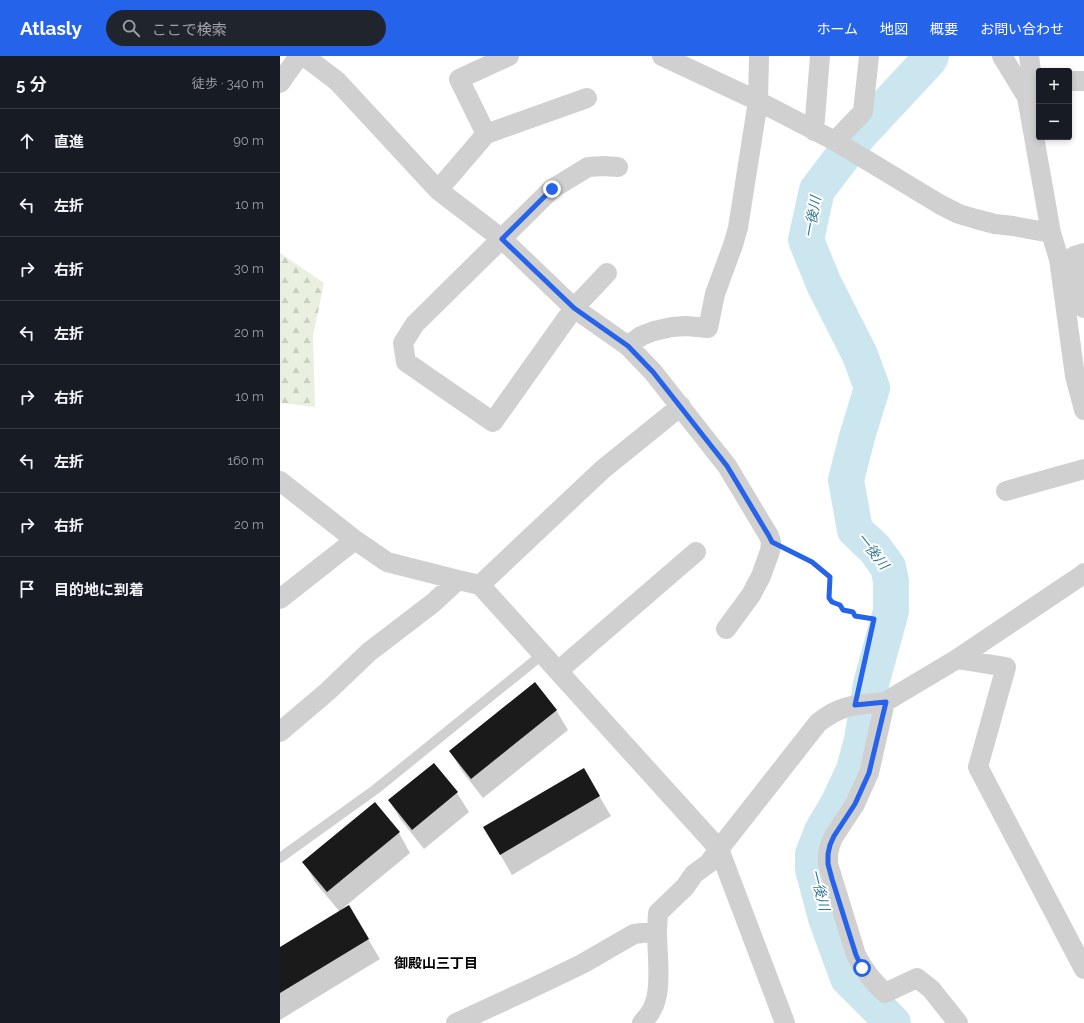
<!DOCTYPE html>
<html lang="ja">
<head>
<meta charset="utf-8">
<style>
  :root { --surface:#171b24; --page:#20242c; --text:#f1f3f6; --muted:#9ea1a6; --line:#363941; --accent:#2563eb }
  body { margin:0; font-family:Raleway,"Noto Sans JP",sans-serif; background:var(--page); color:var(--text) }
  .controls { position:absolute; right:12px; top:12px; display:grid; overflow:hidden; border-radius:4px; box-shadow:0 2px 6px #0003 }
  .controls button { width:36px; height:36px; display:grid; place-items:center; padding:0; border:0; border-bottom:1px solid var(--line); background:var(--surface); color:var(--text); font:20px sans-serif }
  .stop { position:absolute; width:12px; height:12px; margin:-9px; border:3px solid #2563eb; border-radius:50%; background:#fff }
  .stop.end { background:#2563eb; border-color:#fff; box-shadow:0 1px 4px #0008 }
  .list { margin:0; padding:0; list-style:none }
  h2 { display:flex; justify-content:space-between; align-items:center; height:52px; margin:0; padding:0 16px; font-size:17px }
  h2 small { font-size:13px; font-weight:400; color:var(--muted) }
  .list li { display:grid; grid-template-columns:26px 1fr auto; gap:12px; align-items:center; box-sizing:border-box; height:64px; padding:0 16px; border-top:1px solid var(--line) }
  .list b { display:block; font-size:15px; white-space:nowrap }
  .list em { font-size:13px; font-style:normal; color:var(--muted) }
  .icon { flex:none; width:22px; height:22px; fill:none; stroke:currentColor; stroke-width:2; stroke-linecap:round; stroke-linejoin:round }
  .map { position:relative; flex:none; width:804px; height:967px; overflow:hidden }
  header { display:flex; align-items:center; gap:24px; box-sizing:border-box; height:56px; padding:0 20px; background:var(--accent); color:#fff }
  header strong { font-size:19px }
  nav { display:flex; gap:22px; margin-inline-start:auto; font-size:14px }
  .search { width:280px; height:36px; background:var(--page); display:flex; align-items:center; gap:10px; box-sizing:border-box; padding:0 14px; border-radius:22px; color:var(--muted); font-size:15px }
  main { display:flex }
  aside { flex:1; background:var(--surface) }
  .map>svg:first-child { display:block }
</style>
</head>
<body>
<header>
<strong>Atlasly</strong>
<div class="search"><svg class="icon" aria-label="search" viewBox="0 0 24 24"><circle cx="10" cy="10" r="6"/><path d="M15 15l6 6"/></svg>ここで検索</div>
<nav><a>ホーム</a><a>地図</a><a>概要</a><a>お問い合わせ</a></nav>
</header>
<main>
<aside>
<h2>5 分<small>徒歩 · 340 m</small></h2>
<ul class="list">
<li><svg class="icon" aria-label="ahead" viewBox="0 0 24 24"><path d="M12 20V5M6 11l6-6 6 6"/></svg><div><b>直進</b></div><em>90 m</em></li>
<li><svg class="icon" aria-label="left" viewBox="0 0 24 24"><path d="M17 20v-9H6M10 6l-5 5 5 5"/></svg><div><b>左折</b></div><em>10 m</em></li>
<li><svg class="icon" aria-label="right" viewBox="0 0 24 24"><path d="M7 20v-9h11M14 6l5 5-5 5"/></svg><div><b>右折</b></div><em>30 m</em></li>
<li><svg class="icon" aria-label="left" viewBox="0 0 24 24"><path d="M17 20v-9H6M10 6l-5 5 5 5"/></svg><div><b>左折</b></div><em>20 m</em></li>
<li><svg class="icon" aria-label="right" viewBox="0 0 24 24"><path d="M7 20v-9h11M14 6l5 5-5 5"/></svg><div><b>右折</b></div><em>10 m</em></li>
<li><svg class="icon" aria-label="left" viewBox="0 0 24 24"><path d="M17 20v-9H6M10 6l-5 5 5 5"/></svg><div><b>左折</b></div><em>160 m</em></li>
<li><svg class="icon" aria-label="right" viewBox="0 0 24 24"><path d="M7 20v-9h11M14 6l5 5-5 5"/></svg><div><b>右折</b></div><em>20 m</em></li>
<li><svg class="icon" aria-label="arrive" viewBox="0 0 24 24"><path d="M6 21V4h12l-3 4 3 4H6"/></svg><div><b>目的地に到着</b></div></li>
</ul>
</aside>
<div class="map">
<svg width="804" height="967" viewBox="0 0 804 967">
  <defs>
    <pattern id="forest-firs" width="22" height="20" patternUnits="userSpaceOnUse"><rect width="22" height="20" fill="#eaf0e0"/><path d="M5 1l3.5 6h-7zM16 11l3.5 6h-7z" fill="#c9cec1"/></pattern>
  </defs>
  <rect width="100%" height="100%" fill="#fff"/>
  <!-- forest -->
  <path fill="url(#forest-firs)" d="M 0,197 L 44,227 L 33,280 L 35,351 L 2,347 L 0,345 Z"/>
  <!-- shadow -->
  <path fill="#0003" d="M 276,654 L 288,674 L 203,742 L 182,715 L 170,695 Z
    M 303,713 L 331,760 L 232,819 L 205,772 Z
    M 177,737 L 189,756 L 144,793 L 121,764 L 109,744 Z
    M 119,777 L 130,797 L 62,853 L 88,883 L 100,903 L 0,964 L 0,893 L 60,856 L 35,826 L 24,806 Z"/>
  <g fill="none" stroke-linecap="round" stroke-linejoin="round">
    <!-- river -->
    <path stroke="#cce6f0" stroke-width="36" d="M 613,967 L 568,922 L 546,862 L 533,813 L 533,798 L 542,775 L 559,746 L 574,714 L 582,684 L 591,628 L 611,555 L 611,525 L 608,511 L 595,493 L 575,474 L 566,424 L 577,381 L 592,332 L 580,299 L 544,228 L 526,184 L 537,134 L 579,79 L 649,4 L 651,0"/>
  </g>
  <!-- building -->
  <path fill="#1a1a1a" d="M 255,626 L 277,654 L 191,723 L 169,695 Z
    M 154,707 L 178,736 L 132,774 L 108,744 Z
    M 304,712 L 320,740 L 220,799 L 203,771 Z
    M 95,746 L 120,776 L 47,836 L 22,806 Z
    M 69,849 L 89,883 L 0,937 L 0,891 Z"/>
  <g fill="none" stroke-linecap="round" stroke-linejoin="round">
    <!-- path -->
    <path stroke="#d0d0d0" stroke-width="2.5" stroke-dasharray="2 2" stroke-linecap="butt" d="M 510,496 L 532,506 L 550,521 L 549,542 L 552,546 L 560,549 L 563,554 L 573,557 L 575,560 L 594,563 L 579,629"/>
    <!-- lane -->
    <path stroke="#d0d0d0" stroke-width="10" d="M 0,802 L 96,733 L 263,598"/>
    <!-- street -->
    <path stroke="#d0d0d0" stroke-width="20" d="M 24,0 L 57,25 L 158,134
      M 229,0 L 179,23 L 206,78 L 158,134 L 222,183 L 294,252 L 348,290 L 373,316 L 447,410 L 489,480 L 491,486 L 490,495 L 481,520 L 471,539 L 446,573
      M 382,0 L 478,45 L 555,85 L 583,56 L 589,0
      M 722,0 L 747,41
      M 749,0 L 752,23 L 759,24
      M 789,25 L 804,25
      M 0,27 L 19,0
      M 534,75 L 540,0
      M 206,78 L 307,42
      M 555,85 L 661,149 L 679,158 L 696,163 L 715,168 L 733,170 L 771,177 L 747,41 L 752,23
      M 771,177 L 779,203 L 795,320 L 804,354
      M 804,197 L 794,200 L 804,252
      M 327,217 L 294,252 L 213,366 L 126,306 L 123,287 L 135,268 L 272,133 L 308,111 L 323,110 L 338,111
      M 348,290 L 361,280 L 374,275 L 392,271 L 406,270 L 428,272 L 435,238 L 453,189 L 458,172 L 478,45 L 479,0
      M 0,425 L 75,484 L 107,506 L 178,524
      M 726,435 L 804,413
      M 0,543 L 75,484
      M 677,603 L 726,611 L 698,711 L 804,913
      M 278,615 L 416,496
      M 605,646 L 677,603 L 802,519 L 804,517
      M 0,676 L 47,636 L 89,596 L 153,547 L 178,524 L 200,529 L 322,414 L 401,350
      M 176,967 L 250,933 L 302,908 L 354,878 L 377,875 L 378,857 L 405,831 L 414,818 L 429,807 L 439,793 L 200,529
      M 362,967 C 368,960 374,953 376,943 C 381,925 377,894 377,875
      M 505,967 L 439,793 L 538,667 C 561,648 577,649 605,646 L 589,717 L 575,748 L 554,780 L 550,789 L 548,798 L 548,808 L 576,899 C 583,913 592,925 605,937 L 637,922 L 651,933 L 678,967"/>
  </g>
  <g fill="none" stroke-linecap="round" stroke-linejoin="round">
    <!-- route -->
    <path stroke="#2563eb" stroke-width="5" d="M 272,133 L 222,183 L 294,252 L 348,290 L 373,316 L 447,410 L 489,480 L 492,486 L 532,506 L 550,521 L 549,542 L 552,546 L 560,549 L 563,554 L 573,556 L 575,560 L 594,563 L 575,649 L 606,646 L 589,717 L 575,748 L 554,780 L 550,789 L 548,798 L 548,808 L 552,823 L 576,899 L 582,912"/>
  </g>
  <g text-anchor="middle" stroke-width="4" stroke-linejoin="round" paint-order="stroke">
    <!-- water labels -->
    <g font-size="14" font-style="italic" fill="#367a96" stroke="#fff">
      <text transform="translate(532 161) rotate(-80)" y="5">一後川</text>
      <text transform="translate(593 495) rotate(52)" y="5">一後川</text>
      <text transform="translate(540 834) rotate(76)" y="5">一後川</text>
    </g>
    <!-- neighbourhood labels -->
    <g font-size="14" font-weight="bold" fill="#000" stroke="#fff">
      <text x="156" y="912">御殿山三丁目</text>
    </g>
  </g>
</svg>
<div class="controls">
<button>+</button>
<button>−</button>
</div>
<div class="stop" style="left:582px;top:912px"></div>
<div class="stop end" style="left:272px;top:133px"></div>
</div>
</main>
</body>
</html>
